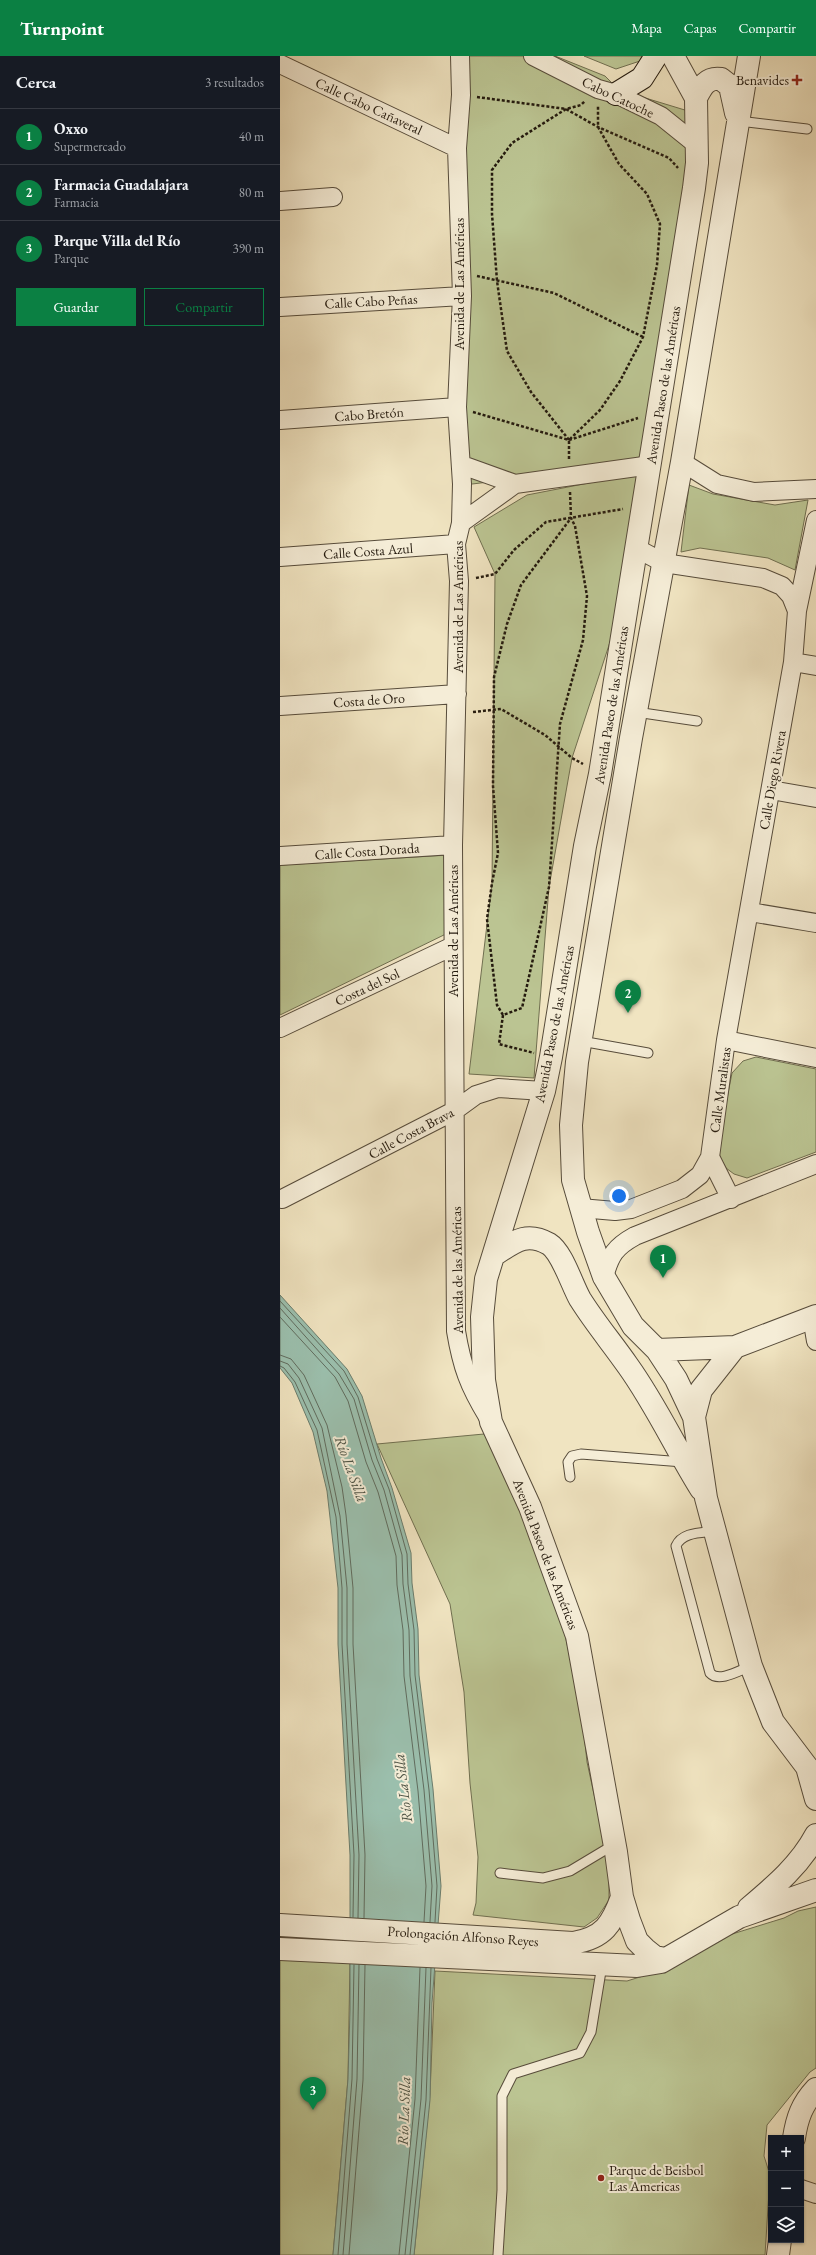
<!DOCTYPE html>
<html lang="es">
<head>
<meta charset="utf-8">
<style>
  :root { --surface:#171b24; --page:#20242c; --text:#f1f3f6; --muted:#9ea1a6; --line:#363941; --accent:#0b8043 }
  body { margin:0; font-family:"EB Garamond",serif; background:var(--page); color:var(--text) }
  .controls { position:absolute; right:12px; bottom:12px; display:grid; overflow:hidden; border-radius:0px; box-shadow:0 1px 3px #0004 }
  .controls button { width:36px; height:36px; display:grid; place-items:center; padding:0; border:0; border-bottom:1px solid var(--line); background:var(--surface); color:var(--text); font:20px sans-serif }
  .you { position:absolute; left:339px; top:1140px; width:14px; height:14px; margin:-10px; border:3px solid #fff; border-radius:50%; background:#1a73e8; box-shadow:0 0 0 6px #1a73e833 }
  .badge { display:grid; place-items:center; width:26px; height:26px; border-radius:50%; background:var(--accent); color:#fff; font-size:13px; font-weight:700 }
  .pin { position:absolute; translate:-50% -33px; filter:drop-shadow(0 1px 2px #0008) }
  .pin::after { content:''; position:absolute; top:21px; width:14px; height:12px; background:inherit; clip-path:polygon(0 0,100% 0,50% 100%) }
  .list { margin:0; padding:0; list-style:none }
  h2 { display:flex; justify-content:space-between; align-items:center; height:52px; margin:0; padding:0 16px; font-size:17px }
  h2 small { font-size:13px; font-weight:400; color:var(--muted) }
  .list li { display:grid; grid-template-columns:26px 1fr auto; gap:12px; align-items:center; box-sizing:border-box; height:56px; padding:0 16px; border-top:1px solid var(--line) }
  .list b { display:block; font-size:15px; white-space:nowrap }
  .list p { margin:0; font-size:13px; white-space:nowrap; color:var(--muted) }
  .list em { font-size:13px; font-style:normal; color:var(--muted) }
  .actions { display:flex; gap:8px; padding:12px 16px }
  .actions a { flex:1; padding:9px 0; border:1px solid var(--accent); border-radius:0px; text-align:center; font-size:14px; color:var(--accent) }
  .actions .main { background:var(--accent); color:#fff }
  .icon { flex:none; width:22px; height:22px; fill:none; stroke:currentColor; stroke-width:2; stroke-linecap:round; stroke-linejoin:round }
  .map { position:relative; flex:none; width:536px; height:2199px; overflow:hidden }
  header { display:flex; align-items:center; gap:24px; box-sizing:border-box; height:56px; padding:0 20px; background:var(--accent); color:#fff }
  header strong { font-size:19px }
  nav { display:flex; gap:22px; margin-inline-start:auto; font-size:14px }
  main { display:flex }
  aside { flex:1; background:var(--surface) }
  .map>svg:first-child { display:block }
</style>
</head>
<body>
<header>
<strong>Turnpoint</strong>
<nav><a>Mapa</a><a>Capas</a><a>Compartir</a></nav>
</header>
<main>
<aside>
<h2>Cerca<small>3 resultados</small></h2>
<ul class="list">
<li><span class="badge">1</span><div><b>Oxxo</b><p>Supermercado</p></div><em>40 m</em></li>
<li><span class="badge">2</span><div><b>Farmacia Guadalajara</b><p>Farmacia</p></div><em>80 m</em></li>
<li><span class="badge">3</span><div><b>Parque Villa del Río</b><p>Parque</p></div><em>390 m</em></li>
</ul>
<div class="actions"><a class="main">Guardar</a><a>Compartir</a></div>
</aside>
<div class="map">
<svg width="536" height="2199" viewBox="0 0 536 2199">
  <rect width="100%" height="100%" fill="#f0e4c1"/>
  <filter id="stains"><feTurbulence type="fractalNoise" baseFrequency=".005" numOctaves="4"/><feColorMatrix values="0 0 0 0 .2 0 0 0 0 .09 0 0 0 0 .02 0 0 0 .5 -.17"/></filter>
  <radialGradient id="worn" r=".72"><stop offset=".6" stop-color="#630" stop-opacity="0"/><stop offset="1" stop-color="#630" stop-opacity=".3"/></radialGradient>
  <!-- green -->
  <path fill="#bbc492" stroke="#706f50" d="M 182,0 L 275,0 L 325,20 L 339,34 L 418,58 L 373,406 L 184,429 Z
    M 304,0 L 362,0 L 360,5 L 336,13 Z
    M 365,416 L 351,522 L 292,702 L 269,831 L 254,1022 L 189,1018 L 212,827 L 215,518 L 194,471 L 247,439 Z
    M 409,429 L 433,438 L 495,449 L 528,444 L 515,514 L 488,502 L 420,492 L 401,496 Z
    M 169,799 L 172,875 L 0,959 L 0,809 Z
    M 476,1001 L 536,1013 L 536,1096 L 467,1122 L 454,1118 L 446,1112 L 440,1101 L 438,1089 L 452,1017 L 463,1005 Z
    M 204,1378 L 211,1387 L 238,1438 L 281,1560 L 302,1658 L 307,1706 L 329,1807 L 329,1844 L 317,1862 L 304,1871 L 193,1859 L 196,1847 L 198,1801 L 190,1727 L 184,1636 L 170,1548 L 97,1388 Z
    M 536,1851 L 536,2012 L 530,2016 L 487,2069 L 484,2100 L 490,2119 L 485,2199 L 134,2199 L 150,2038 L 155,1915 L 347,1925 L 398,1909 L 436,1883 L 504,1862 L 518,1855 Z
    M 0,1899 L 70,1904 L 68,2023 L 53,2199 L 0,2199 Z"/>
  <!-- water -->
  <path fill="#9bbfad" stroke="#6b7d6d" d="M 0,1239 L 67,1313 L 82,1340 L 101,1402 L 112,1432 L 131,1497 L 132,1527 L 138,1573 L 139,1619 L 153,1733 L 161,1830 L 152,1947 L 150,2044 L 134,2199 L 53,2199 L 68,2023 L 70,1954 L 70,1799 L 58,1588 L 58,1532 L 47,1435 L 33,1376 L 12,1327 L 0,1312 Z"/>
  <g fill="none" stroke-linecap="round" stroke-linejoin="round">
    <!-- shore -->
    <path stroke="#606c5e" stroke-width="1" d="M 0,1245 L 64,1315 L 78,1341 L 97,1403 L 109,1433 L 127,1498 L 128,1528 L 134,1574 L 135,1619 L 149,1734 L 157,1830 L 155,1866
      M 0,1252 L 59,1318 L 74,1343 L 92,1404 L 104,1434 L 122,1499 L 123,1528 L 129,1574 L 130,1620 L 144,1734 L 152,1830 L 150,1866
      M 0,1261 L 55,1321 L 68,1345 L 86,1406 L 98,1436 L 116,1500 L 117,1529 L 123,1574 L 124,1620 L 138,1735 L 146,1830 L 144,1866
      M 0,1299 L 11,1303 L 24,1319 L 47,1369 L 62,1431 L 66,1459 L 73,1532 L 73,1588 L 85,1799 L 84,1862
      M 0,1305 L 8,1308 L 19,1322 L 42,1372 L 60,1460 L 67,1532 L 67,1588 L 79,1799 L 78,1862
      M 0,1310 L 4,1312 L 15,1326 L 37,1374 L 56,1461 L 62,1532 L 62,1588 L 74,1799 L 73,1861
      M 58,2199 L 72,2023 L 74,1909
      M 63,2199 L 77,2023 L 79,1909
      M 69,2199 L 83,2024 L 85,1909
      M 119,2199 L 135,2043 L 140,1912
      M 125,2199 L 141,2043 L 146,1912
      M 130,2199 L 146,2044 L 151,1912"/>
    <defs>
      <path id="service" d="M 459,65 L 527,73
        M 356,656 L 417,665
        M 301,985 L 368,997
        M 290,1421 L 288,1406 L 292,1400 L 301,1398 L 403,1406
        M 435,1475 C 421,1477 402,1476 396,1490 L 430,1617 C 439,1627 460,1614 471,1610
        M 220,1817 L 263,1822 L 290,1815 L 335,1788
        M 218,2199 L 222,2134 L 222,2040 L 233,2018 L 300,1997 L 311,1976 L 322,1909"/>
      <path id="minor" d="M 180,0 L 181,39 L 177,92 L 182,240 L 177,351 L 182,428 L 181,467 L 176,488 L 179,525 L 173,789 L 176,1275 C 182,1311 189,1330 208,1361
        M 253,0 L 318,33 L 336,38 L 381,60 L 417,89
        M 0,8 L 177,92
        M 0,145 L 53,141
        M 0,251 L 182,240
        M 0,364 L 177,351
        M 402,406 L 437,428 L 474,436 L 536,433
        M 182,409 L 235,428
        M 181,467 L 235,428 L 371,409
        M 356,492 L 384,507 L 483,522 L 502,530 L 511,540 L 517,555
        M 0,501 L 176,488
        M 513,606 L 536,610
        M 0,650 L 177,638
        M 491,734 L 536,742
        M 0,800 L 173,789
        M 470,856 L 536,867
        M 0,972 L 173,890
        M 446,984 L 536,1002
        M 430,1101 L 451,1143
        M 2,1143 L 174,1055 L 196,1039 L 218,1032 L 264,1035
        M 300,1152 L 335,1155 L 351,1153 L 402,1133 L 420,1119 L 430,1101 L 446,984 L 513,606 L 517,555 L 536,464
        M 324,1221 C 330,1199 335,1191 355,1180 L 536,1108
        M 532,1261 L 536,1285
        M 521,2133 L 536,2138"/>
      <path id="tertiary" d="M 469,0 L 402,406 L 351,682 L 297,1006 L 291,1069 L 293,1124 L 308,1176 L 324,1221 L 353,1270 L 377,1294 L 396,1323 L 414,1361 L 426,1442 L 471,1610 L 493,1666 L 527,1711 L 536,1719
        M 416,42 C 422,30 427,21 441,23 L 450,30 L 456,57
        M 214,1199 C 234,1186 246,1175 269,1188 C 282,1196 292,1229 300,1243 C 315,1267 332,1287 348,1310 C 376,1349 396,1393 421,1433
        M 377,1294 L 455,1291 L 536,1260
        M 414,1361 L 421,1334 L 455,1291
        M 527,1711 L 536,1743
        M 469,1852 C 495,1830 520,1809 536,1779
        M 0,1869 L 293,1887 C 324,1882 332,1868 342,1841
        M 0,1893 L 357,1910 L 381,1906 L 459,1861 L 536,1834
        M 385,1903 L 375,1901 L 365,1893 L 357,1885 L 349,1864 L 342,1841 L 336,1796 L 297,1580 L 250,1451 L 211,1366 L 204,1324 L 202,1261 L 206,1223 L 264,1035 L 271,1001 L 305,790 L 320,718 L 414,132 L 417,107 L 416,42 L 393,0
        M 514,2082 C 517,2062 522,2048 536,2033
        M 498,2199 L 500,2184"/>
      <path id="secondary" d="M 336,38 L 362,22 L 376,0"/>
    </defs>
    <!-- service casing -->
    <use href="#service" stroke="#574c3b" stroke-width="11"/>
    <!-- minor casing -->
    <use href="#minor" stroke="#574c3b" stroke-width="20"/>
    <!-- tertiary casing -->
    <use href="#tertiary" stroke="#574c3b" stroke-width="24"/>
    <!-- secondary casing -->
    <use href="#secondary" stroke="#241a0e" stroke-width="24"/>
    <!-- path -->
    <path stroke="#241a0e" stroke-width="2.5" stroke-dasharray="3 2" stroke-linecap="butt" d="M 197,41 L 286,53 L 318,71 L 389,102 L 398,112
      M 197,220 L 274,237 L 363,281
      M 193,356 L 289,384 L 358,362
      M 289,384 L 251,336 L 227,295 L 217,225 L 212,158 L 212,114 L 232,87 L 286,53 L 301,49 L 305,45
      M 289,403 L 289,384 L 320,354 L 340,325 L 363,281 L 377,209 L 380,168 L 367,138 L 339,108 L 318,71 L 318,50
      M 290,436 L 291,462 L 295,470 L 307,540 L 303,584 L 280,668 L 269,831 L 242,952 L 223,959 L 217,949 L 207,863 L 212,827 L 218,797 L 213,730 L 214,621 L 227,568 L 241,529 L 291,462
      M 196,522 L 215,518 L 234,494 L 266,466 L 343,453
      M 193,656 L 221,653 L 265,679 L 292,702 L 303,708
      M 223,959 L 219,988 L 254,997"/>
    <!-- service -->
    <use href="#service" stroke="#f5edd7" stroke-width="9"/>
    <!-- minor -->
    <use href="#minor" stroke="#f5edd7" stroke-width="18"/>
    <!-- tertiary -->
    <use href="#tertiary" stroke="#f5edd7" stroke-width="22"/>
    <!-- secondary -->
    <use href="#secondary" stroke="#f5edd7" stroke-width="22"/>
  </g>
  <!-- markers -->
  <g fill="#8f2418" stroke="#f5edd7" stroke-width="1.5">
    <path d="M515 18h4v4h4v4h-4v4h-4v-4h-4v-4h4z"/>
    <circle cx="321" cy="2122" r="4"/>
  </g>
  <g text-anchor="middle" stroke-width="4" stroke-linejoin="round" paint-order="stroke">
    <!-- poi labels -->
    <g font-size="14" fill="#241a0e" stroke="#f5edd7" text-anchor="end">
      <text x="509" y="29">Benavides</text>
      <text x="329" y="2119" text-anchor="start">Parque de Beisbol<tspan x="329" dy="16">Las Americas</tspan></text>
    </g>
    <!-- street labels -->
    <g font-size="14" fill="#241a0e" stroke="#f5edd7">
      <text transform="translate(338 41) rotate(25)" y="5">Cabo Catoche</text>
      <text transform="translate(89 50) rotate(25)" y="5">Calle Cabo Cañaveral</text>
      <text transform="translate(179 228) rotate(-90)" y="5">Avenida de Las Américas</text>
      <text transform="translate(91 245) rotate(-3)" y="5">Calle Cabo Peñas</text>
      <text transform="translate(383 329) rotate(-81)" y="5">Avenida Paseo de las Américas</text>
      <text transform="translate(89 358) rotate(-4)" y="5">Cabo Bretón</text>
      <text transform="translate(88 495) rotate(-4)" y="5">Calle Costa Azul</text>
      <text transform="translate(178 551) rotate(-90)" y="5">Avenida de Las Américas</text>
      <text transform="translate(89 644) rotate(-4)" y="5">Costa de Oro</text>
      <text transform="translate(331 649) rotate(-81)" y="5">Avenida Paseo de las Américas</text>
      <text transform="translate(492 724) rotate(-80)" y="5">Calle Diego Rivera</text>
      <text transform="translate(87 795) rotate(-4)" y="5">Calle Costa Dorada</text>
      <text transform="translate(173 875) rotate(-90)" y="5">Avenida de Las Américas</text>
      <text transform="translate(87 931) rotate(-25)" y="5">Costa del Sol</text>
      <text transform="translate(274 968) rotate(-79)" y="5">Avenida Paseo de las Américas</text>
      <text transform="translate(440 1034) rotate(-82)" y="5">Calle Muralistas</text>
      <text transform="translate(131 1077) rotate(-28)" y="5">Calle Costa Brava</text>
      <text transform="translate(177 1214) rotate(-91)" y="5">Avenida de las Américas</text>
      <text transform="translate(266 1498) rotate(69)" y="5">Avenida Paseo de las Américas</text>
      <text transform="translate(183 1880) rotate(4)" y="5">Prolongación Alfonso Reyes</text>
    </g>
    <!-- water labels -->
    <g font-size="15" font-style="italic" fill="#4e5446" stroke="#f5edd7">
      <text transform="translate(71 1413) rotate(70)" y="5">Río La Silla</text>
      <text transform="translate(123 1732) rotate(-97)" y="5">Río La Silla</text>
      <text transform="translate(124 2055) rotate(-88)" y="5">Río La Silla</text>
    </g>
  </g>
  <rect width="100%" height="100%" filter="url(#stains)"/>
  <rect width="100%" height="100%" fill="url(#worn)"/>
</svg>
<div class="controls">
<button>+</button>
<button>−</button>
<button><svg class="icon" aria-label="layers" viewBox="0 0 24 24"><path d="M12 4l9 5-9 5-9-5zM3 14l9 5 9-5"/></svg></button>
</div>
<div class="you"></div>
<div class="pin badge" style="left:383px;top:1222px">1</div>
<div class="pin badge" style="left:348px;top:957px">2</div>
<div class="pin badge" style="left:33px;top:2054px">3</div>
</div>
</main>
</body>
</html>
